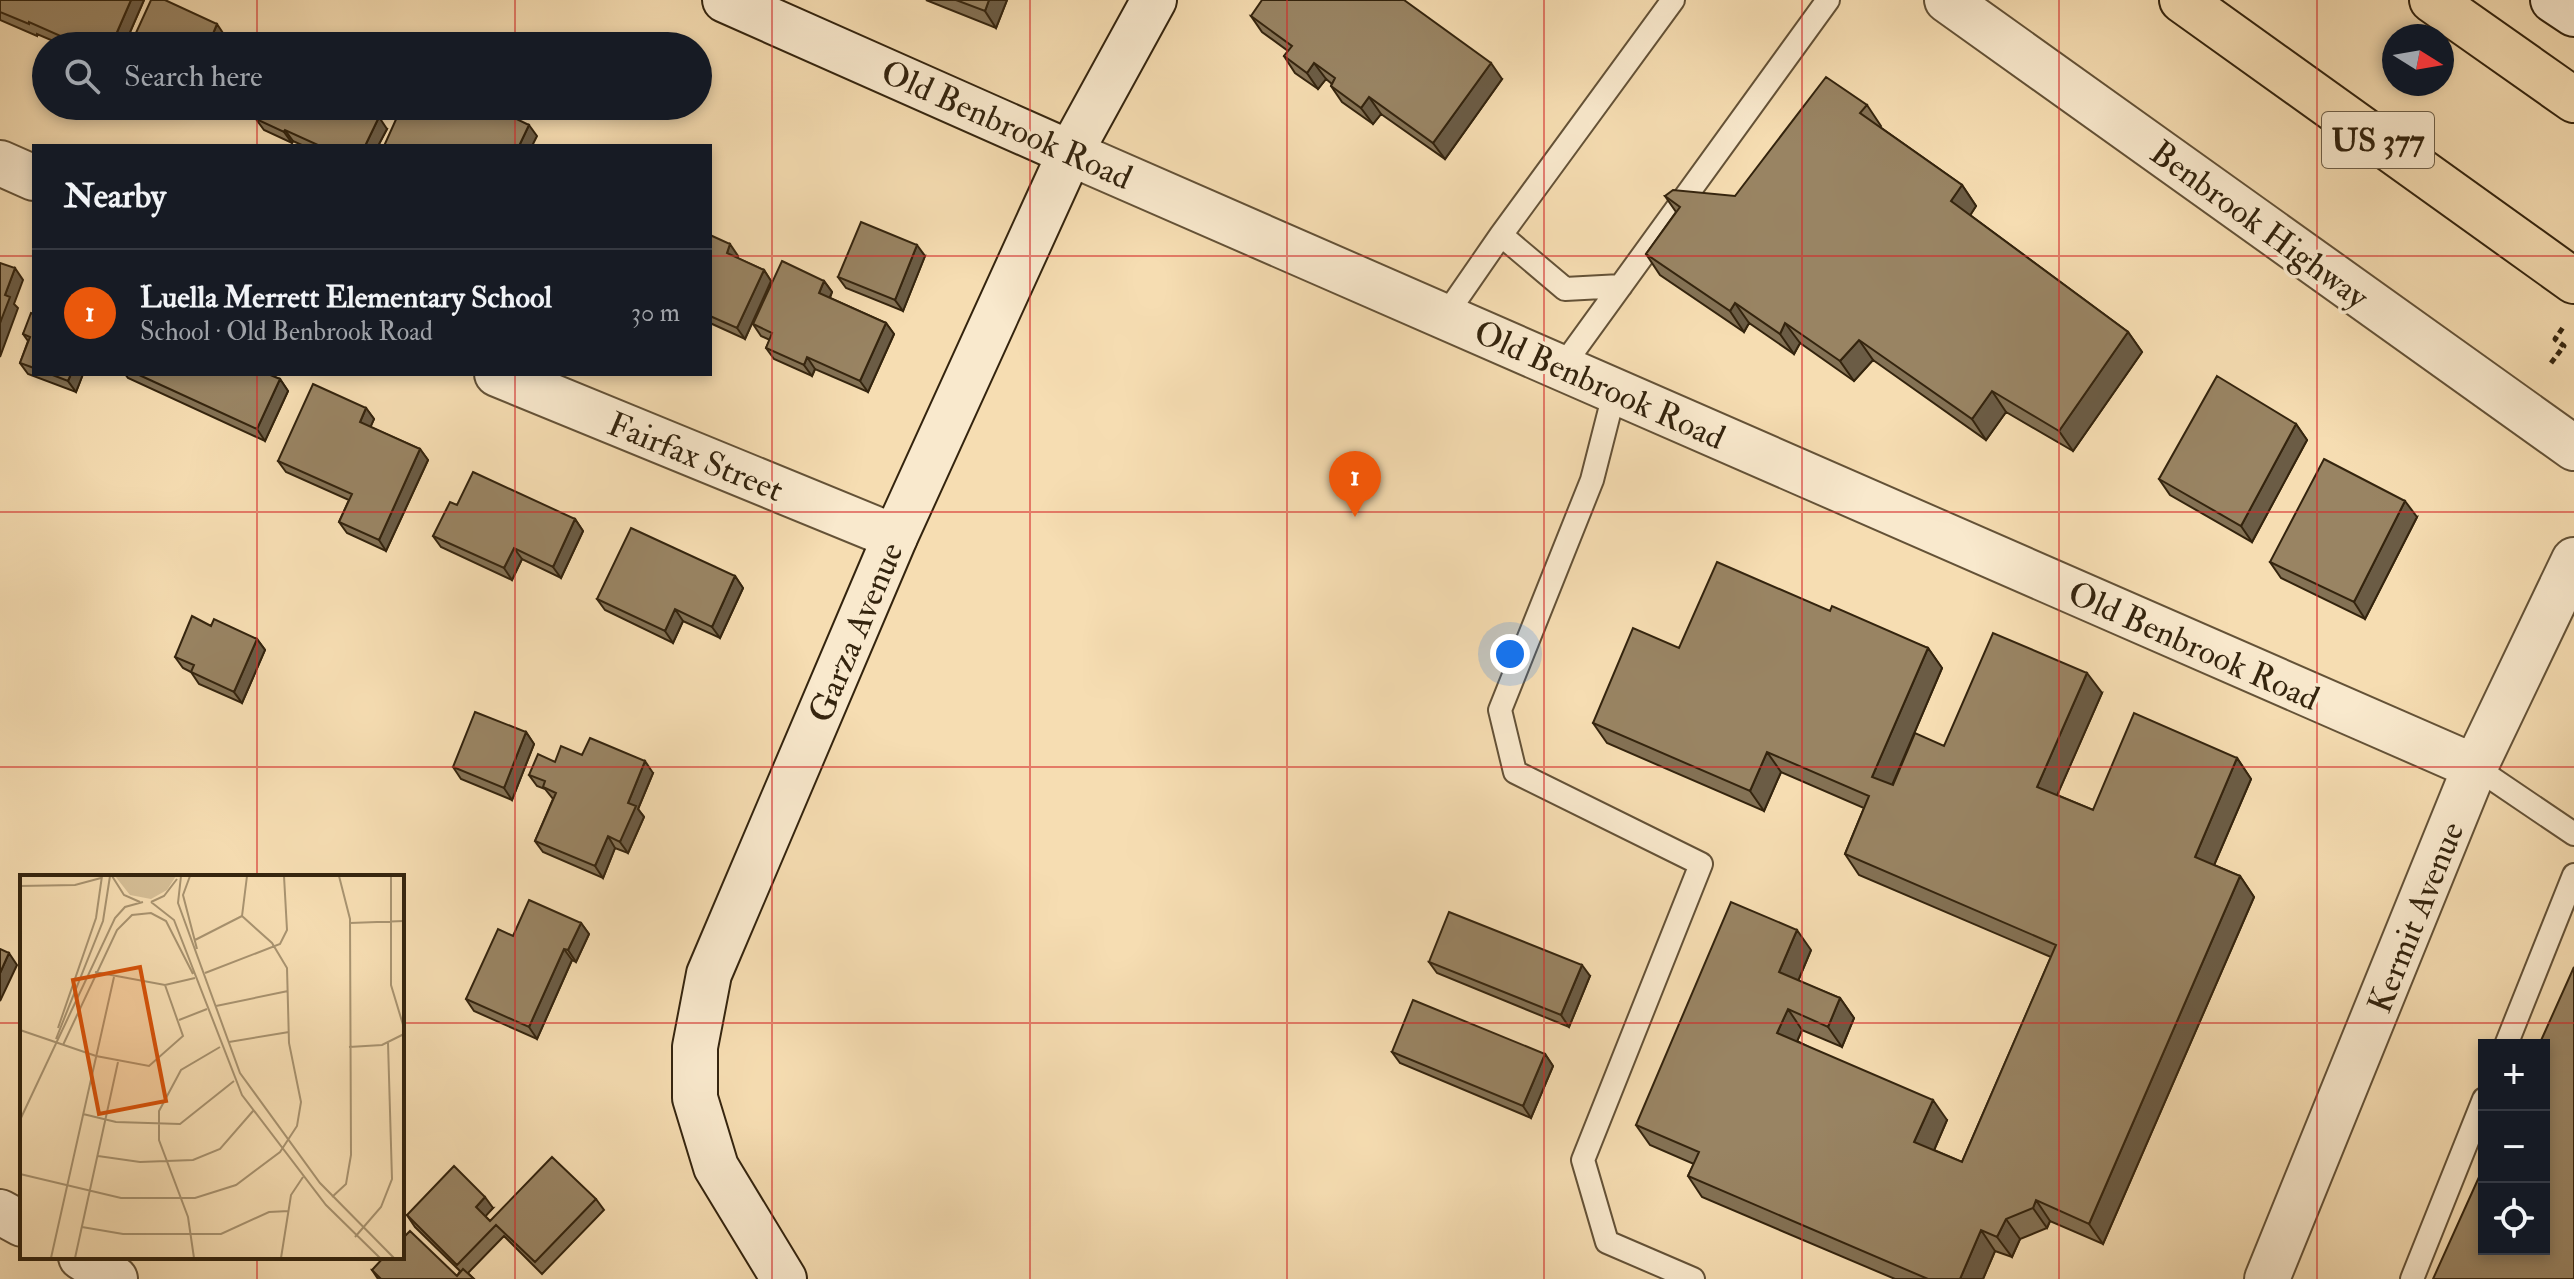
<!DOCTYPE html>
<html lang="en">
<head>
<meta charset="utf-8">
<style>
  :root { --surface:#171b24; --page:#20242c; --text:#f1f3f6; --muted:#9ea1a6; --line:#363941; --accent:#ea580c }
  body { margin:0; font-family:"IM FELL Double Pica",serif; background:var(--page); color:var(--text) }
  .controls { position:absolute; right:24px; bottom:24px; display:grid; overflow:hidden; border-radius:0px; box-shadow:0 4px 12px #0003 }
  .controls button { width:72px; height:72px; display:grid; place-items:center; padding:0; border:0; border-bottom:2px solid var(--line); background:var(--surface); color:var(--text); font:40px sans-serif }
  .compass { position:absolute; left:2382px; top:24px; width:72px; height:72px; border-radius:50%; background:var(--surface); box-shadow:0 4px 12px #0003; rotate:101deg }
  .you { position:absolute; left:1510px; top:654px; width:28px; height:28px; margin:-20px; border:6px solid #fff; border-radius:50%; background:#1a73e8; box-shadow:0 0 0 12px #1a73e833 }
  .badge { display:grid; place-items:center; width:52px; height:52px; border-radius:50%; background:var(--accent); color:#fff; font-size:26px; font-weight:700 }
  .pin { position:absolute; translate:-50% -66px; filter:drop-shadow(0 2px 4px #0008) }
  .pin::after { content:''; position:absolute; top:42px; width:28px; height:24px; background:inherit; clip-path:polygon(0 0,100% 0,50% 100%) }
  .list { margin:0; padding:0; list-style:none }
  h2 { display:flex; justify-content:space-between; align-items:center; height:104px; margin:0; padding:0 32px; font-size:34px }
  h2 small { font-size:26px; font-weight:400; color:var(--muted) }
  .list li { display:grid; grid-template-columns:52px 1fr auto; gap:24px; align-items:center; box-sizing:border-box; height:128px; padding:0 32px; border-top:2px solid var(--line) }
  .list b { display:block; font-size:30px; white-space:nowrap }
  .list p { margin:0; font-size:26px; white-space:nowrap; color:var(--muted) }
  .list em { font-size:26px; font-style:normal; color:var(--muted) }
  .icon { flex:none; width:44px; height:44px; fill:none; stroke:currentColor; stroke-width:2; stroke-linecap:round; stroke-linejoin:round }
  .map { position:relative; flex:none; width:2574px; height:1279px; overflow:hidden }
  .search { position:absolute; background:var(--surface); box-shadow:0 4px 12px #0003; left:32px; top:32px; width:680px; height:88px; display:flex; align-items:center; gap:20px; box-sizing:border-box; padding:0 28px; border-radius:44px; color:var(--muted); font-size:30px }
  .panel { position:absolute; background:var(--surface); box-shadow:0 4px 12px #0003; left:32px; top:144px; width:680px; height:232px; border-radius:0px }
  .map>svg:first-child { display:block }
</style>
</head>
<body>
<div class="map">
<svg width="2574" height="1279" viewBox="0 0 2574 1279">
  <rect width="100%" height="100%" fill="#f6ddb2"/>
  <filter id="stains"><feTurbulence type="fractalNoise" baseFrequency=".0025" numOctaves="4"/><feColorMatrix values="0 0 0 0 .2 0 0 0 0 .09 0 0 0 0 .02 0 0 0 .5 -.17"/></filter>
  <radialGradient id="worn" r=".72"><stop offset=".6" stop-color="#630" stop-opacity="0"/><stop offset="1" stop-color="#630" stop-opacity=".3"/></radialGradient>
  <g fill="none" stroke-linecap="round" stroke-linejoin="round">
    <defs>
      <path id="lane" d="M 1501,235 L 1565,289 L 1621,286
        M 1445,316 L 1501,235 L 1673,0
        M 1562,367 L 1828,0
        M 1615,390 L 1592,480 L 1500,710 L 1515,772 L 1701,864 L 1583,1160 L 1607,1242 L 1693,1279
        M 2475,767 L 2574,834
        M 2506,1045 L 2574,875
        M 2412,1279 L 2484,1099"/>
      <path id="street" d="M 1947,0 L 2574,448
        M 1070,153 L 2475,767
        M 0,163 L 34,178
        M 497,374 L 895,537
        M 0,1212 L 22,1224
        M 81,1257 L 115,1279
        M 2267,1279 L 2475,767 L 2574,560"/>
      <path id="secondary" d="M 725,0 L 1070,153
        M 2553,0 L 2574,14
        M 784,1279 L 716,1167 L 695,1098 L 695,1047 L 709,974 L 895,537 L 1070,153 L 1154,0"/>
      <path id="primary" d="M 2182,0 L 2574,281
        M 2432,0 L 2574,100"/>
    </defs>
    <!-- lane casing -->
    <use href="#lane" stroke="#645237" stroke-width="26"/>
    <!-- street casing -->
    <use href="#street" stroke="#645237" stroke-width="48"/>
    <!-- secondary casing -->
    <use href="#secondary" stroke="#34240e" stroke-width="48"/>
    <!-- primary casing -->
    <use href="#primary" stroke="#34240e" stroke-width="48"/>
    <!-- path -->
    <path stroke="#34240e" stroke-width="5" stroke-dasharray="6 4" stroke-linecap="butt" d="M 2551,363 L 2564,346 L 2555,339 L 2564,326"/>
    <!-- lane -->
    <use href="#lane" stroke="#f9e9cd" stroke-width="22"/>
    <!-- street -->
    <use href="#street" stroke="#f9e9cd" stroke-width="44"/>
    <!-- secondary -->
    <use href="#secondary" stroke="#f9e9cd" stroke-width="44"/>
    <!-- primary -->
    <use href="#primary" stroke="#f6ddb2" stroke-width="44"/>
  </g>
  <!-- wall -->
  <path fill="#847255" stroke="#34240e" stroke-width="2" d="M 0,0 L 144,0 L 124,46 L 65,46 L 37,34 L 37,36 L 0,20 Z
    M 926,0 L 1007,0 L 996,28 Z
    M 1251,16 L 1502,79 L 1445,159 L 1381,114 L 1373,124 L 1342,102 L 1331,86 L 1332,84 L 1326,79 L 1318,89 L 1295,73 L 1284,56 L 1288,51 L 1262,32 Z
    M 1867,105 L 1881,126 L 1880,127 L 1962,185 L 1976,206 L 1970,215 L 2128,332 L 2142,352 L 2073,451 L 2006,412 L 1986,440 L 1873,360 L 1854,381 L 1800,343 L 1794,354 L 1749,323 L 1744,332 L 1660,275 L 1646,254 L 1676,212 L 1665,196 L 1735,196 Z
    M 216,106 L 248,106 L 242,118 Z
    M 256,119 L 387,129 L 378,146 L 304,146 L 293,141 L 292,143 L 264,130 Z
    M 710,235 L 738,256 L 737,258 L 764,270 L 771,281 L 745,339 L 710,323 Z
    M 925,256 L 903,311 L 846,288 L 838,277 Z
    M 824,281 L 832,292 L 830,298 L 886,323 L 894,334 L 868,392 L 815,369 L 812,376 L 774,359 L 766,348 L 770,340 L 761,336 L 753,324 Z
    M 34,314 L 34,374 L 83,374 L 76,392 L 28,374 L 20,363 L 28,341 L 23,334 Z
    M 125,374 L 268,374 L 280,379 L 288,391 L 265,441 L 128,378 Z
    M 366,408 L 374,419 L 370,427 L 420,449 L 428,460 L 386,551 L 347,533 L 339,522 L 349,500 L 286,472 L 278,461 Z
    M 2296,424 L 2307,440 L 2252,542 L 2170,495 L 2159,479 Z
    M 457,505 L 575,519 L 583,531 L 561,578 L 522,559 L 512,580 L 441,547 L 433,536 Z
    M 2417,517 L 2365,619 L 2281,578 L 2270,562 Z
    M 735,576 L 743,588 L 720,638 L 683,621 L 673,643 L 605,610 L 597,599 Z
    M 1830,611 L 1928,648 L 1942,668 L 1892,785 L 1893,785 L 1944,746 L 2102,693 L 2057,795 L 2093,810 L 2237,758 L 2251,779 L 2214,865 L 2240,876 L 2254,897 L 2103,1244 L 2050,1221 L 2047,1228 L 2020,1239 L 2012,1257 L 1995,1251 L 1983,1279 L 1895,1279 L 1702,1197 L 1688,1176 L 1694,1164 L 1650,1145 L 1636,1125 L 1811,950 L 1798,981 L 1840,998 L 1854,1018 L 1842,1047 L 1802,1030 L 1797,1041 L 1947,1120 L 1934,1150 L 1962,1162 L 2051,957 L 1859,875 L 1845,854 L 1864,808 L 1781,772 L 1764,811 L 1607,743 L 1593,723 L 1679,648 Z
    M 211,626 L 257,639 L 265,650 L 242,703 L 199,684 L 191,672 L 183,668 L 175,657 Z
    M 526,732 L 534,744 L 512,800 L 461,779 L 453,767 Z
    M 582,755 L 653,773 L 638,809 L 644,817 L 628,853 L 615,848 L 603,878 L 543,852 L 535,841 L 553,799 L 545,789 L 537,786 L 529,775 L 555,762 Z
    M 581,923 L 589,934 L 576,962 L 572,960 L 537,1039 L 474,1011 L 466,999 L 513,936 Z
    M 1429,962 L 1590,976 L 1569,1027 L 1437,973 Z
    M 1392,1052 L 1545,1054 L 1553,1066 L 1531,1118 L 1400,1063 Z
    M 596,1199 L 604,1210 L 542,1274 L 504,1236 L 468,1273 L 474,1279 L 378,1279 L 372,1270 L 457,1276 L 460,1271 L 415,1227 L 407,1215 L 493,1208 L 485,1216 L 490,1221 Z"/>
  <!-- shaded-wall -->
  <path fill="#6b5c45" stroke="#34240e" stroke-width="2" d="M 131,0 L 144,0 L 124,46 L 111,46 Z
    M 989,0 L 1007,0 L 996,28 L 985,11 Z
    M 217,24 L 225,36 L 221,46 L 208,46 Z
    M 1314,63 L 1326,79 L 1318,89 L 1307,73 Z
    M 1491,63 L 1502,79 L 1445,159 L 1433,143 Z
    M 1369,97 L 1381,114 L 1373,124 L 1361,108 Z
    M 234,106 L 248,106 L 242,118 L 234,107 Z
    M 379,117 L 387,129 L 378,146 L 365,146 Z
    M 529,125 L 537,136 L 532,146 L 519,146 Z
    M 285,130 L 293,141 L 292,143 L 284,132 Z
    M 1962,185 L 1976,206 L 1966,222 L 1951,201 Z
    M 730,244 L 738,256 L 735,264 L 727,253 Z
    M 917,245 L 925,256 L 903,311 L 895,300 Z
    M 15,268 L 23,280 L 14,304 L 18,308 L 0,357 L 0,323 L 5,295 Z
    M 764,270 L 771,281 L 745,339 L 737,328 Z
    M 824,281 L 832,292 L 827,304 L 819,293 Z
    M 1735,303 L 1749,323 L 1744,332 L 1730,311 Z
    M 886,323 L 894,334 L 868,392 L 860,381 Z
    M 1785,323 L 1800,343 L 1794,354 L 1780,334 Z
    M 2128,332 L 2142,352 L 2073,451 L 2059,431 Z
    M 1859,340 L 1873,360 L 1854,381 L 1840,361 Z
    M 807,357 L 815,369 L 812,376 L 804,365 Z
    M 71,374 L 83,374 L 76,392 L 68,381 Z
    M 280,379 L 288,391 L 265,441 L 257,429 Z
    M 1992,391 L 2006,412 L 1986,440 L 1972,419 Z
    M 366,408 L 374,419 L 368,433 L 360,422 Z
    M 2296,424 L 2307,440 L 2252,542 L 2241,526 Z
    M 420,449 L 428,460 L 386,551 L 379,540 Z
    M 2405,501 L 2417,517 L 2365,619 L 2354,602 Z
    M 575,519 L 583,531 L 561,578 L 553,567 Z
    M 514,548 L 522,559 L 512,580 L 504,568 Z
    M 735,576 L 743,588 L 720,638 L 712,627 Z
    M 675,609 L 683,621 L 673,643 L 665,631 Z
    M 257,639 L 265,650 L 242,703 L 234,692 Z
    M 1928,648 L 1942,668 L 1887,797 L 1872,777 Z
    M 2087,673 L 2102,693 L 2052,807 L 2037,787 Z
    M 526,732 L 534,744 L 512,800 L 504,788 Z
    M 1767,752 L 1781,772 L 1764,811 L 1750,791 Z
    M 2237,758 L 2251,779 L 2209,877 L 2195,857 Z
    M 645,761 L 653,773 L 638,809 L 644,817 L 628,853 L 620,842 L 628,803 Z
    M 608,836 L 615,848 L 603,878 L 595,866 Z
    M 2240,876 L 2254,897 L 2103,1244 L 2089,1224 Z
    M 581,923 L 589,934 L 576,962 L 568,950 Z
    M 1797,930 L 1811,950 L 1793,993 L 1779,972 Z
    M 564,949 L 572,960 L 537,1039 L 529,1027 Z
    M 9,953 L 17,965 L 0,1001 L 0,973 Z
    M 1582,965 L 1590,976 L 1569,1027 L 1561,1015 Z
    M 1840,998 L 1854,1018 L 1842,1047 L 1828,1027 Z
    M 1788,1009 L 1802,1030 L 1792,1053 L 1777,1033 Z
    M 1545,1054 L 1553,1066 L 1531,1118 L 1523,1106 Z
    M 1933,1100 L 1947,1120 L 1929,1162 L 1914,1142 Z
    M 485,1197 L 493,1208 L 484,1218 L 476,1207 Z
    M 2036,1200 L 2050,1221 L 2047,1228 L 2033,1208 Z
    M 2006,1219 L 2020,1239 L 2012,1257 L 1997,1237 Z
    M 1981,1230 L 1995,1251 L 1983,1279 L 1960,1279 Z"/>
  <!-- building -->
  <path fill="#998463" stroke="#34240e" stroke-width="2" d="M 0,0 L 131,0 L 111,46 L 83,46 L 29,22 L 29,24 L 0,12 Z
    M 151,0 L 165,0 L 217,24 L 208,46 L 130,46 Z
    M 956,0 L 989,0 L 985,11 Z
    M 1262,0 L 1404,0 L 1491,63 L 1433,143 L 1369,97 L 1361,108 L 1331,86 L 1335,78 L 1314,63 L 1307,73 L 1284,56 L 1292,46 L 1251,16 Z
    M 228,40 L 242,46 L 225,46 Z
    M 1826,77 L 1867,105 L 1860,113 L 1962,185 L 1951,201 L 2128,332 L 2059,431 L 1992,391 L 1972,419 L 1859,340 L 1840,361 L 1785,323 L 1780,334 L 1735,303 L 1730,311 L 1646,254 L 1680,207 L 1665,196 L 1673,190 L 1735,196 Z
    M 262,106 L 355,106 L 379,117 L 365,146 L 320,146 L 285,130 L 284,132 L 256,119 Z
    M 402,106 L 424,106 L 446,116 L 451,106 L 490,106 L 529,125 L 519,146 L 384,146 Z
    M 861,222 L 917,245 L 895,300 L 838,277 Z
    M 710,235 L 730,244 L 727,253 L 764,270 L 737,328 L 710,316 Z
    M 782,261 L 824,281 L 819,293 L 886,323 L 860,381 L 807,357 L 804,365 L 766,348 L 772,333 L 753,324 Z
    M 0,263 L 15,268 L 5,295 L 10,297 L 0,323 Z
    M 31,313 L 34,314 L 34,368 L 20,363 L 30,337 L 23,334 Z
    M 50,374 L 71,374 L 68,381 Z
    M 137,374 L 268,374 L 280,379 L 257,429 Z
    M 2217,376 L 2296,424 L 2241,526 L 2159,479 Z
    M 313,384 L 366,408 L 360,422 L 420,449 L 379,540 L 339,522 L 352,494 L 278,461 Z
    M 2324,459 L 2405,501 L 2354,602 L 2270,562 Z
    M 473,472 L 575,519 L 553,567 L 514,548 L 504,568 L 433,536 L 450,502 L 457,505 Z
    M 631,528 L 735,576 L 712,627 L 675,609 L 665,631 L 597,599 Z
    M 1717,562 L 1830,611 L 1832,606 L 1928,648 L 1872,777 L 1893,785 L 1915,733 L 1944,746 L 1993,633 L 2087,673 L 2037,787 L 2093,810 L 2134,713 L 2237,758 L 2195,857 L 2240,876 L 2089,1224 L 2036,1200 L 2033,1208 L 2006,1219 L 1997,1237 L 1981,1230 L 1960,1279 L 1928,1279 L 1688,1176 L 1699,1152 L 1636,1125 L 1731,902 L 1797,930 L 1779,972 L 1840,998 L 1828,1027 L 1788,1009 L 1777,1033 L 1933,1100 L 1914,1142 L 1962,1162 L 2056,945 L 1845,854 L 1869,796 L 1767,752 L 1750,791 L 1593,723 L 1633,628 L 1679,648 Z
    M 192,616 L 211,626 L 214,619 L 257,639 L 234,692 L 191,672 L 194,665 L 175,657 Z
    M 475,712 L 526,732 L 504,788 L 453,767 Z
    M 590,738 L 645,761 L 628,803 L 636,806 L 620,842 L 608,836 L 595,866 L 535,841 L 556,793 L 543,787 L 545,781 L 529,775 L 538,754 L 555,762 L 561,746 L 582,755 Z
    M 529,900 L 581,923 L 568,950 L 564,949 L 529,1027 L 466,999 L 498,929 L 513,936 Z
    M 1449,912 L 1582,965 L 1561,1015 L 1429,962 Z
    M 0,949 L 9,953 L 0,973 Z
    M 2574,967 L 2574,1279 L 2433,1279 L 2484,1166 L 2484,1249 L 2544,1249 L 2544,1045 L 2539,1045 Z
    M 1413,1000 L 1545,1054 L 1523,1106 L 1392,1052 Z
    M 552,1157 L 596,1199 L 535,1262 L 496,1225 L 457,1265 L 407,1215 L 454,1166 L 485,1197 L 476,1207 L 490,1221 Z
    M 410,1231 L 457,1276 L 463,1269 L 474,1279 L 381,1279 L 372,1270 L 384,1257 L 402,1257 L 402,1239 Z"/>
  <!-- grid -->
  <path fill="none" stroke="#d62828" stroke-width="2" stroke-opacity="0.55" d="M 257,0 L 257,46M 515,0 L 515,46M 772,0 L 772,1279M 1030,0 L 1030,1279M 1287,0 L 1287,1279M 1544,0 L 1544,1279M 1802,0 L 1802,1279M 2059,0 L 2059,1279M 2317,0 L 2317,1279M 257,106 L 257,146M 515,106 L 515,146M 0,256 L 34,256M 710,256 L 2574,256M 257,374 L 257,877M 515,374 L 515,1279M 0,512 L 2574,512M 0,767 L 2574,767M 0,1023 L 22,1023M 402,1023 L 2574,1023M 257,1257 L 257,1279"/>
  <g text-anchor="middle" stroke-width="7" stroke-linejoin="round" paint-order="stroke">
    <!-- shield labels -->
    <rect fill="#f9e9cd" stroke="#6f5f47" stroke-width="2" x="2322" y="112" width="112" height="56" rx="6"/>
    <g font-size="32" font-weight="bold" fill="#34240e">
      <text x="2378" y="151">US 377</text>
    </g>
    <!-- street labels -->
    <g font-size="34" fill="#34240e" stroke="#f9e9cd">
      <text transform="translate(1007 124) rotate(24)" y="12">Old Benbrook Road</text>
      <text transform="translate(2260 224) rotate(36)" y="12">Benbrook Highway</text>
      <text transform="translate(1600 384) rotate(24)" y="12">Old Benbrook Road</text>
      <text transform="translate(696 456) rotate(22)" y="12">Fairfax Street</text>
      <text transform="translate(855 632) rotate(-67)" y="12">Garza Avenue</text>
      <text transform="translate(2194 645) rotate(24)" y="12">Old Benbrook Road</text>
      <text transform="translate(2415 917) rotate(-68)" y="12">Kermit Avenue</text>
    </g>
  </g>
  <!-- overview -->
  <g transform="translate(20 875)">
    <rect width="384" height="384" fill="#f6ddb2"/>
    <path d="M 95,1 L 156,1 L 147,15 L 131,24 L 110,20 Z" fill="#d5be96"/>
    <path fill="none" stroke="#a89370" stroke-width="2" d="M 92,1 L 104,20 L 120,27M 161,1 L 158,28 L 220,198 L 300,308 L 374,383M 170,1 L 163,20 L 177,74M 371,1 L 371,110 L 384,153M 0,11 L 55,10 L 81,3M 131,27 L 154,45 L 222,220 L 306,330 L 360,383M 131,27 L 144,21 L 157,4M 330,48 L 384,46M 175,65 L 222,41 L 227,1M 75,97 L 145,110 L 175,103M 185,98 L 260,69 L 267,55 L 264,1M 196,131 L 268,116M 159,145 L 187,134M 38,153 L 76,43 L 82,1M 0,155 L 76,181 L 129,191 L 163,161 L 145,110M 36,164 L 83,46 L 90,1M 209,167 L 269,157M 43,170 L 97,55 L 112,40 L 131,38 L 146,46 L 173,99M 329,172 L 362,170 L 384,159M 63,239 L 96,247 L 160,249 L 214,206M 0,245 L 95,43 L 105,32 L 123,27M 78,281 L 120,287 L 173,285 L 200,274 L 233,236M 0,299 L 101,323 L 175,323 L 216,310 L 260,277 L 277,251 L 281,227 L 269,168 L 267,93 L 252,68 L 222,41M 312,322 L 326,309 L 331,280 L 330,44 L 319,1M 62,352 L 103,359 L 201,359 L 249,337 L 269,336M 335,362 L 361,332 L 372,304 L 368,168M 31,383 L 94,102M 55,383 L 98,187M 174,383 L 168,342 L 139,265 L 139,236 L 161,195 L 200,172M 261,383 L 271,320 L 283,302"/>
    <path fill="#d6540c" fill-opacity="0.15" stroke="#d6540c" stroke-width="4" d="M 120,92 L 146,226 L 79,239 L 53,105 Z"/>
    <rect width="384" height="384" fill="none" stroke="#34240e" stroke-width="4"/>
  </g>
  <rect width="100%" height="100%" filter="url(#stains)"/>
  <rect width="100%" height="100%" fill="url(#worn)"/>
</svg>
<div class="controls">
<button>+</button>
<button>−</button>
<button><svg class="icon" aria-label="locate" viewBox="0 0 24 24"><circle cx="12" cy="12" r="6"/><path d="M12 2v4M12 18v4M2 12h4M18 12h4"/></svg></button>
</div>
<svg class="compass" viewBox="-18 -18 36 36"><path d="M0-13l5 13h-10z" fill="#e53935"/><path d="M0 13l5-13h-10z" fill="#9ea1a6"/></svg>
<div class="you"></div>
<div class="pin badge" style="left:1355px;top:517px">1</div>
<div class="search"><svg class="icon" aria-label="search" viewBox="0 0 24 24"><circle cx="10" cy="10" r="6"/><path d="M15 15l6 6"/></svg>Search here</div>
<section class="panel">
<h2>Nearby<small></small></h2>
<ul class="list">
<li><span class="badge">1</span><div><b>Luella Merrett Elementary School</b><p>School · Old Benbrook Road</p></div><em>30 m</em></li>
</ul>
</section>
</div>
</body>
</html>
